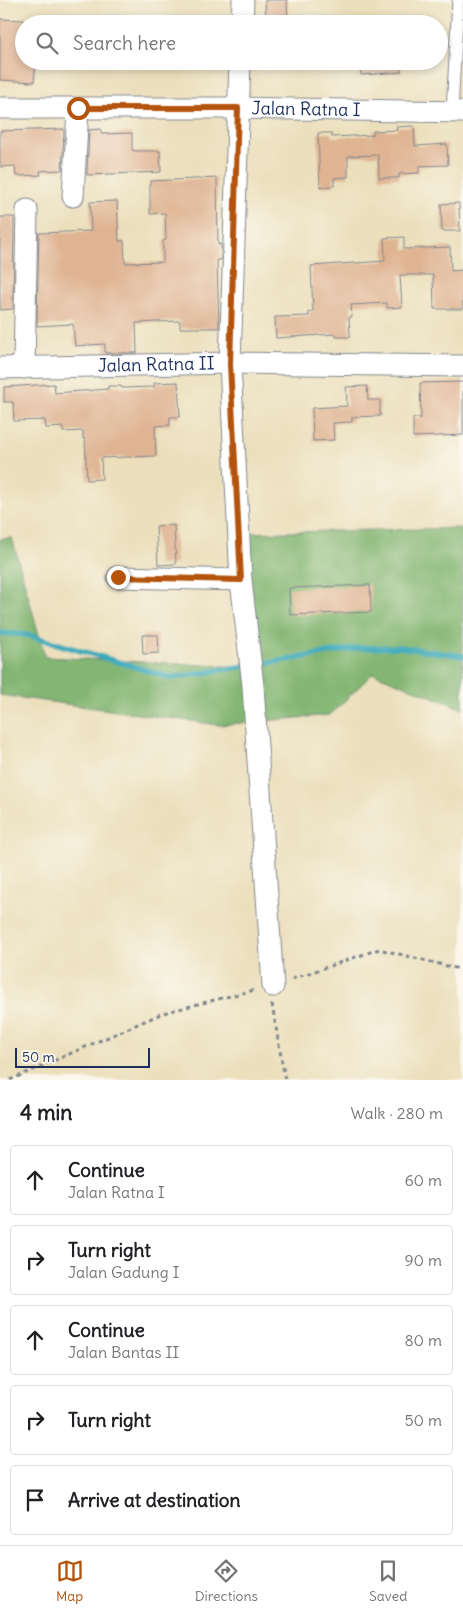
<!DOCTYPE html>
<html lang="en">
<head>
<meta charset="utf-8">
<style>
  :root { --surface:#fff; --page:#f6f6f6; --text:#202124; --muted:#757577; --line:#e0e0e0; --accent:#b45309 }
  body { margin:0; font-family:Delius,sans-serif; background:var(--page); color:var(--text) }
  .scale { position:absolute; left:15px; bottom:12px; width:135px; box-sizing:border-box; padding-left:5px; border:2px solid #1b2f5e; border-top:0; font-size:14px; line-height:18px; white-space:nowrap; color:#1b2f5e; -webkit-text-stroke:4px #fbf7ec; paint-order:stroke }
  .stop { position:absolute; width:15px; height:15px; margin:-11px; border:4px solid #b45309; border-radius:50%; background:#fff }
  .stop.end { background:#b45309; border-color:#fff; box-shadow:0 1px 5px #0008 }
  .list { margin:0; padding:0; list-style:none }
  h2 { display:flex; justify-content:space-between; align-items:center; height:65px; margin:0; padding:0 20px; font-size:21px }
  h2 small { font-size:16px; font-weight:400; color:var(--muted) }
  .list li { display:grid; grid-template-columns:32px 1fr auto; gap:15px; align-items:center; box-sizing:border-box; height:70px; margin:0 10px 10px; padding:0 10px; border:1px solid var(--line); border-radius:5px }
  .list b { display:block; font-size:19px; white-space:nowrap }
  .list p { margin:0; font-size:16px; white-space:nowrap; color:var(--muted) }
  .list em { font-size:16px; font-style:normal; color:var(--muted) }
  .icon { flex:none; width:28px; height:28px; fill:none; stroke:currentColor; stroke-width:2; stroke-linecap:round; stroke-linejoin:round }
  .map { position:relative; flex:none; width:463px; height:1080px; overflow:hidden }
  .search { position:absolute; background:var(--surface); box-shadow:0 2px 8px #0003; left:15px; right:15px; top:15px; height:55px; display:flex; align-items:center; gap:12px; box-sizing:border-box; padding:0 18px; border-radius:28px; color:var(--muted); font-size:19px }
  .sheet { height:465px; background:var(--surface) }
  nav { display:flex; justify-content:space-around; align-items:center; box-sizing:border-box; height:70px; border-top:1px solid var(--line); background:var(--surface); font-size:14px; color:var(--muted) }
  nav a { display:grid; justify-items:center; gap:2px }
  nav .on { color:var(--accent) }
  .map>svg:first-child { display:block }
</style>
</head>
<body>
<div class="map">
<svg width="463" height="1080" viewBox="0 0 463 1080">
  <rect width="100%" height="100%" fill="#fbf7ec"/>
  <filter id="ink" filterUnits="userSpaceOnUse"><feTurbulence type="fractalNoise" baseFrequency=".02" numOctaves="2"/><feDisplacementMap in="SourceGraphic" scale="10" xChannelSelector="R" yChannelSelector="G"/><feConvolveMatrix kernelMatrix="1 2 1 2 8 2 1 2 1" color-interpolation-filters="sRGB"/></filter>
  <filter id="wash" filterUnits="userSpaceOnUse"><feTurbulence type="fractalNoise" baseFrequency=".0096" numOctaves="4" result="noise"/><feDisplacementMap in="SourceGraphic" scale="20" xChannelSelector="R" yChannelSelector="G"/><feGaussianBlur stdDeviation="1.12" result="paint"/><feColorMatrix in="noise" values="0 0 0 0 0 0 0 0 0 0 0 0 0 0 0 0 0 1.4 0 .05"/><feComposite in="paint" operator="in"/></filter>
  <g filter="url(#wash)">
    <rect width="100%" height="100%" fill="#ebdfbc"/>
    <!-- forest -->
    <path fill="#83b672" stroke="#4f7268" d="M 463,528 L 463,709 L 373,673 L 330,715 L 219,725 L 0,695 L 0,539 L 12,538 L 45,657 L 244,667 L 247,533 Z"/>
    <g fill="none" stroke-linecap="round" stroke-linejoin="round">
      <!-- stream -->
      <path stroke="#3caabb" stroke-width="5.5" d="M 0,633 L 28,635 L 172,678 L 245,666
        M 255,665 L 358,648 L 399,647 L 463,656"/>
    </g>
    <g id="blocks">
      <!-- building -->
      <path fill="#dfb493" d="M 265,0 L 287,0 L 288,21 L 266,22 Z
        M 0,19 L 24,20 L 24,61 L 36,61 L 34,82 L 0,80 Z
        M 360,61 L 401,61 L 401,72 L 361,75 Z
        M 414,126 L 415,146 L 447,144 L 448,165 L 419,166 L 419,173 L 399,174 L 399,178 L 379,178 L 378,155 L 348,156 L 348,177 L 334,178 L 334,186 L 320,187 L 318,133 L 331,133 L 332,137 L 373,135 L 373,131 L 397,130 L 396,127 Z
        M 64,129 L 62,170 L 40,171 L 41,175 L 16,176 L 15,166 L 0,167 L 0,131 Z
        M 101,129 L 101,134 L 132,133 L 132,150 L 135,151 L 160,151 L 161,172 L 87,175 L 89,130 Z
        M 217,178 L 218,245 L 221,244 L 221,260 L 217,260 L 219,328 L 180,328 L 180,321 L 136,323 L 137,353 L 105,353 L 105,344 L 75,346 L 73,324 L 37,326 L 39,233 L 91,231 L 90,202 L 117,201 L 119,241 L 124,241 L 125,263 L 163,262 L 163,241 L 166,240 L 165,213 L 150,214 L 150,181 Z
        M 459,203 L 460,231 L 442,231 L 441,204 Z
        M 0,217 L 14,217 L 13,309 L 0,310 Z
        M 404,237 L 404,249 L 450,247 L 451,271 L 463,270 L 463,309 L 434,309 L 433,275 L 400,275 L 402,307 L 387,308 L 387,303 L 351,305 L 352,317 L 349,317 L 350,337 L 336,337 L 336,334 L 276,338 L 275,317 L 309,316 L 309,312 L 313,312 L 311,266 L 385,261 L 384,238 Z
        M 178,382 L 180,417 L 170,417 L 170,425 L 155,426 L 156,456 L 101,458 L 102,479 L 87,480 L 85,439 L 83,439 L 83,431 L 63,432 L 63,427 L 46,428 L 45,420 L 14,421 L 13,402 L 4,402 L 4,387 L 54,384 L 55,393 L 108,389 L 108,386 L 121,386 L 122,388 L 154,387 L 154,383 Z
        M 463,382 L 463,435 L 413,437 L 413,418 L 421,418 L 420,383 Z
        M 367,386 L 368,400 L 380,400 L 380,416 L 352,417 L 352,422 L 333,423 L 334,440 L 313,441 L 312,408 L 347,406 L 346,387 Z
        M 174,525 L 176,564 L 158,565 L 156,526 Z
        M 370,585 L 371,612 L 290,615 L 289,588 Z
        M 142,635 L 158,635 L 159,653 L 143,654 Z"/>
    </g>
  </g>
  <g filter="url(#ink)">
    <use href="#blocks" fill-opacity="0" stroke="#83878d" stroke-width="1"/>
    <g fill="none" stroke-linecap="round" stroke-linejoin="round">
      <defs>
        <path id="service" d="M 452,112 L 458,0"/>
        <g id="minor">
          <path d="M 242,24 L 243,0"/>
          <path d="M 240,61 L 230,363 L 241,580 L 253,686 L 273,986"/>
          <path id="s1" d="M 0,108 L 237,108 L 463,112"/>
          <path d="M 73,196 L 78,109"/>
          <path id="s2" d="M 0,368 L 230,363 L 463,366"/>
          <path d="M 24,368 L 27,210"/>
          <path d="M 118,577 L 241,580"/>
        </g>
      </defs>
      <!-- service casing -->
      <use href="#service" stroke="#83878d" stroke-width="13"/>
      <!-- minor casing -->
      <use href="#minor" stroke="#83878d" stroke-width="23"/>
      <!-- path -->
      <path stroke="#83878d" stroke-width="3" stroke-dasharray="4 4" stroke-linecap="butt" d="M 292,979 L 379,949 L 463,970
        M 272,1004 L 285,1080
        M 10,1080 L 163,1013 L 254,990"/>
      <!-- service -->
      <use href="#service" stroke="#fff" stroke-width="11"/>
      <!-- minor -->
      <use href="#minor" stroke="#fff" stroke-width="21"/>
    </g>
  </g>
  <g fill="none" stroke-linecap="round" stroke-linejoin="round" filter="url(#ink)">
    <!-- route -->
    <path stroke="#b45309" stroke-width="6" d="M 78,108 L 238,108 L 230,364 L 241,580 L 118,577"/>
  </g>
  <g text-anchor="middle" stroke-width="4" stroke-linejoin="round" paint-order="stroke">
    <!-- street labels -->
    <g font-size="18" fill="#1b2f5e" stroke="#fbf7ec">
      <text dy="6" stroke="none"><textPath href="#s1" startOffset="306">Jalan Ratna I</textPath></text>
      <text dy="6" stroke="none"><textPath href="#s2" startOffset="156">Jalan Ratna II</textPath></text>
    </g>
  </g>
</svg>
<div class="scale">50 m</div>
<div class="stop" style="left:78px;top:108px"></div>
<div class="stop end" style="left:118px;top:577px"></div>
<div class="search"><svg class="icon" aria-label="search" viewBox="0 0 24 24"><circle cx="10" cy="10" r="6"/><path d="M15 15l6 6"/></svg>Search here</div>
</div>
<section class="sheet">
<h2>4 min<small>Walk · 280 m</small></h2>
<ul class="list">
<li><svg class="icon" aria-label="ahead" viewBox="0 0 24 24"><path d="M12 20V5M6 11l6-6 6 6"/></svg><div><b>Continue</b><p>Jalan Ratna I</p></div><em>60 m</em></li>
<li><svg class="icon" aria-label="right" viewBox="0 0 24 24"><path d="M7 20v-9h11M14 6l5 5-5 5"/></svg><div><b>Turn right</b><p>Jalan Gadung I</p></div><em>90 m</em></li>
<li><svg class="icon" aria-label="ahead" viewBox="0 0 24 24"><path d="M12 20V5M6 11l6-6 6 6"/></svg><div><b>Continue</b><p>Jalan Bantas II</p></div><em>80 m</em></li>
<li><svg class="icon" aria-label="right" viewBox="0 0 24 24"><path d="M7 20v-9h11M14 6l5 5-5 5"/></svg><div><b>Turn right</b></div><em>50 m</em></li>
<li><svg class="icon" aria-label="arrive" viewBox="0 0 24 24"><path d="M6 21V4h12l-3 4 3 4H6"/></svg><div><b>Arrive at destination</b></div></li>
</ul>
</section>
<nav>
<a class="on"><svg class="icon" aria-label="map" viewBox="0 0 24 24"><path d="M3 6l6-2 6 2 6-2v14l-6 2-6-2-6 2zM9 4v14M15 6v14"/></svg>Map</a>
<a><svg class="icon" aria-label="directions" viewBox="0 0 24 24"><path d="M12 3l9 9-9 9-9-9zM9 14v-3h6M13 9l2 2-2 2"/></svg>Directions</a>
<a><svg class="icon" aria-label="saved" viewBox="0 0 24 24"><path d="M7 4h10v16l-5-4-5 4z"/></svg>Saved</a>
</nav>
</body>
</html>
